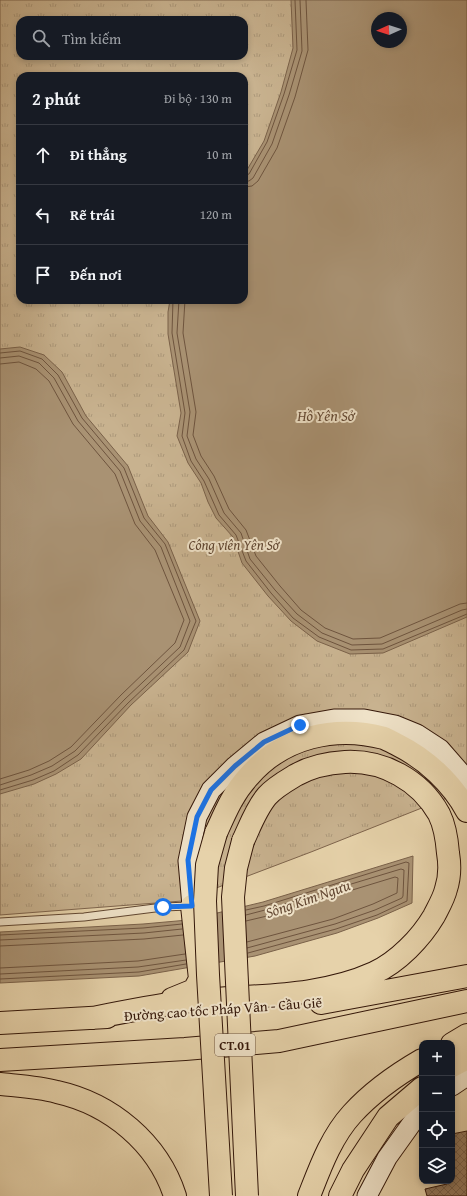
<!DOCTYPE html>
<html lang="vi">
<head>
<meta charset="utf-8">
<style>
  :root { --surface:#171b24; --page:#20242c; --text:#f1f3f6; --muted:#9ea1a6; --line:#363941 }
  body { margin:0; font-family:"Gentium Book Plus",serif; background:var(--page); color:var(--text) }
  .controls { position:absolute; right:12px; bottom:12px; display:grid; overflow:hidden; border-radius:8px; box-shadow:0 2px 6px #0003 }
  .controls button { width:36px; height:36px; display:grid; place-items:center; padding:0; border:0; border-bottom:1px solid var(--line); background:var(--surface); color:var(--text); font:20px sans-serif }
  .compass { position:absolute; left:371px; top:12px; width:36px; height:36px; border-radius:50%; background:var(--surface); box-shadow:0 2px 6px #0003; rotate:267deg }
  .stop { position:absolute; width:12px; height:12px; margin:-9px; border:3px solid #1a73e8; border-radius:50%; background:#fff }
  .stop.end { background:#1a73e8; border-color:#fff; box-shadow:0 1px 4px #0008 }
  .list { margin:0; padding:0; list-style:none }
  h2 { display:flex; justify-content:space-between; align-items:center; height:52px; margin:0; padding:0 16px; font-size:17px }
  h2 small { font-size:13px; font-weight:400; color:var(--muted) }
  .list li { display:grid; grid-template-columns:26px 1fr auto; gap:12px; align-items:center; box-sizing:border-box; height:60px; padding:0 16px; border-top:1px solid var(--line) }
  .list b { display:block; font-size:15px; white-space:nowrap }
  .list em { font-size:13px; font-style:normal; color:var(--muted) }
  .icon { flex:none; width:22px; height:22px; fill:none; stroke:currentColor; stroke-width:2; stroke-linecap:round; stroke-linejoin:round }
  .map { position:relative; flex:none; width:467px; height:1196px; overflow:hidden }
  .search { position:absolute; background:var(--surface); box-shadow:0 2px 6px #0003; left:16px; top:16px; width:232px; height:44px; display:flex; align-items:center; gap:10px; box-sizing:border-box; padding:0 14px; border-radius:12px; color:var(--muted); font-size:15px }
  .panel { position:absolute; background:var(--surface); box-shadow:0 2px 6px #0003; left:16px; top:72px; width:232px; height:232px; border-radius:12px }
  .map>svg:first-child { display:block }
</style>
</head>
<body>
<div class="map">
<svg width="467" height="1196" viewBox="0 0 467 1196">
  <defs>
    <pattern id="park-tufts" width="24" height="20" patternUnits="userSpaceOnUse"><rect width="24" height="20" fill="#c8b28f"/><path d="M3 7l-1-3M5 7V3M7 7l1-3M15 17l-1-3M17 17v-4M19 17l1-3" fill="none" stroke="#ac987a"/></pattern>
    <pattern id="building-cross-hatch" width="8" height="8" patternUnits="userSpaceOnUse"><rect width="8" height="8" fill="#91785d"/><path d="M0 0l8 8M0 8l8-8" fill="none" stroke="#77614b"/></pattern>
  </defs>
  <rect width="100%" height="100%" fill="#e6d2aa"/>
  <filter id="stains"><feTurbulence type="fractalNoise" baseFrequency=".005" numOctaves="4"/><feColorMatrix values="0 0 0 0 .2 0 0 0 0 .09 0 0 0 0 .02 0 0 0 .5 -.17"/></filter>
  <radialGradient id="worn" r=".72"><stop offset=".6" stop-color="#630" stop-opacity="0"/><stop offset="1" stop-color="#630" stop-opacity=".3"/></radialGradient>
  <!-- park -->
  <path fill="url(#park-tufts)" stroke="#7e644c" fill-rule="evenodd" d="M 0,0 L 467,0 L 467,790 L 311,852 L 182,901 L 0,915 ZM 377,18 L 401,18 L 401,42 L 377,42 ZM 20,20 L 244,20 L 244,56 L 20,56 ZM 20,76 L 244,76 L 244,300 L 20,300 Z"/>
  <!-- water -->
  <path fill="#a99273" stroke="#7a6149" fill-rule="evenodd" d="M 291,0 L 467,0 L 467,617 L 383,653 L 350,654 L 317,641 L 291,621 L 268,596 L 242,563 L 233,537 L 216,518 L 208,502 L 201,483 L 188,463 L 177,436 L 181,413 L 168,334 L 168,312 L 170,300 L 244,300 L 244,175 L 264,141 L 281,92 L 293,48 ZM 377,18 L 401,18 L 401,42 L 377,42 Z
    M 20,347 L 44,355 L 62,372 L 86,416 L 128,466 L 148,516 L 168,542 L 200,621 L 188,652 L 131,705 L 81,759 L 56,774 L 34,784 L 0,794 L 0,349 Z
    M 413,856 L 412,903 L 378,918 L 337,933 L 255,956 L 139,976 L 0,983 L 0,932 L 143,924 L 188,920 L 263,902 Z"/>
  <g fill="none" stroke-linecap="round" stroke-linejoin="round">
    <!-- shore -->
    <path stroke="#6e543e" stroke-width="1" d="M 244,176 L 249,174 L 267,142 L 284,94 L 297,50 L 295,0
      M 244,181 L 249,181 L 253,178 L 272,144 L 289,95 L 302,51 L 300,0
      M 244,187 L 252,186 L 258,181 L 277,148 L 295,97 L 308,50 L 306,0
      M 173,300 L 172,333 L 185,413 L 182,436 L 191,461 L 204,481 L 219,515 L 236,535 L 246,561 L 271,593 L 293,618 L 319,637 L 351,650 L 383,649 L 467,614
      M 179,300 L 177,333 L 190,412 L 187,436 L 196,459 L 209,479 L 224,513 L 241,533 L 250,559 L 275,590 L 297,614 L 322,633 L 352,645 L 382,644 L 462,610 L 467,609
      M 185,300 L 183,333 L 196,412 L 193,435 L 201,456 L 214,476 L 229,509 L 246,530 L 256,556 L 280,586 L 301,610 L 325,628 L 353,639 L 380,638 L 460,604 L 467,603
      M 0,353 L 20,351 L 42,359 L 58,375 L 82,418 L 124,468 L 144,518 L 165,544 L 196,621 L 184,650 L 128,703 L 78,755 L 54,771 L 33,780 L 0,790
      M 0,358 L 19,356 L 39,363 L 54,378 L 78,421 L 120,471 L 140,521 L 161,547 L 190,621 L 180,647 L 125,699 L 75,751 L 52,766 L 31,775 L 0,785
      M 0,364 L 19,362 L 36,369 L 49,381 L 73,424 L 115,474 L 135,524 L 155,550 L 184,620 L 175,643 L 121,695 L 71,747 L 49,761 L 29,770 L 0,779
      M 246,910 L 264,906 L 406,862 L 409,863 L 407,901 L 377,915 L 336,929 L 248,953
      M 246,915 L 265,910 L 401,869 L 404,870 L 403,896 L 402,898 L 375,910 L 335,924 L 247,948
      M 246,921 L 267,916 L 395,877 L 398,878 L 397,893 L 373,904 L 333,919 L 247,942
      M 0,935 L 143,928 L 182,924
      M 0,940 L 144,933 L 182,929
      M 0,946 L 144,939 L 183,935
      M 0,968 L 138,961 L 185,954
      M 0,974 L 138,967 L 186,960
      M 0,979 L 139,972 L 186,964"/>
  </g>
  <!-- building -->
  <path fill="url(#building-cross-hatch)" stroke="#341709" d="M 467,1131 L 467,1196 L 427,1196 L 425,1189 L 447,1184 L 447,1181 L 452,1181 L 452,1134 Z"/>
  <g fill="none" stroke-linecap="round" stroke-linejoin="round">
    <defs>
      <path id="lane" d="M 0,922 L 84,917 L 163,907 L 189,906"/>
      <path id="secondary" d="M 192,906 L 188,861 L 197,817 L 211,790 L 235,766 L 264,742 L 300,725 L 334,719 L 364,719 L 395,725 L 417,734 L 440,749 L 461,773 L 467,783
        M 452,1086 L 467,1076
        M 367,1196 L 387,1158 L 417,1116 L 422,1111"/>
      <path id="highway" d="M 216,833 C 225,813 233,793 249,776 C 283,737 335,725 384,738 C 389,740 394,743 398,745 C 426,759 452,783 467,811
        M 172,999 L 194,990 L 200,979 L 192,906
        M 321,1003 L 467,976
        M 93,1018 C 123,1012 153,1006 183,1002 C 247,994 314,1000 374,973 C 398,962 421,938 434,916 C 438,908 444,898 446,889 C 450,877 450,865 448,853 C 447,840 445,826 439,814 C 420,780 383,760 345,762 C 327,763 312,766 296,775 C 286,781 275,787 267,796 C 256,809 250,826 243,841
        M 0,1023 L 107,1017
        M 452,1044 L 467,1035
        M 0,1060 L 185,1049 L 279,1041 L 467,1001
        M 452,1066 L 467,1058
        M 0,1084 C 19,1086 39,1087 57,1092 C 111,1104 158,1143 175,1196
        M 309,1196 C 320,1168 331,1137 352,1114 C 372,1092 396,1075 422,1060
        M 340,1196 L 353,1170 L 388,1117 L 422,1088"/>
    </defs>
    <!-- lane casing -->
    <use href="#lane" stroke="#604631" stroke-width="9"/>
    <!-- secondary casing -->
    <use href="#secondary" stroke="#341709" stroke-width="21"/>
    <!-- highway casing -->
    <use href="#highway" stroke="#341709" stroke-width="24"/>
    <!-- lane -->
    <use href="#lane" stroke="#efe2c8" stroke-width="7"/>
    <!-- secondary -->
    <use href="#secondary" stroke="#efe2c8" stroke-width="19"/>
    <!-- highway -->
    <use href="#highway" stroke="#e6d2aa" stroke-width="22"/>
    <defs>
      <path id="highway-bridge" d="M 216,833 L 207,865 L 205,901 L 208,975 L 221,1196
        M 243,841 L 236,868 L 233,897 L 247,1196"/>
    </defs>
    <!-- highway-bridge casing -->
    <use href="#highway-bridge" stroke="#341709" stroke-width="24" stroke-linecap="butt"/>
    <!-- highway-bridge -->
    <use href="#highway-bridge" stroke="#e6d2aa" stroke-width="22"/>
  </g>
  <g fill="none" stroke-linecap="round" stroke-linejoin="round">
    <!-- route -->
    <path stroke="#1a73e8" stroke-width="5" d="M 163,907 L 192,906 L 188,860 L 197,817 L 211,790 L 235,766 L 264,742 L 300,725"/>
  </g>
  <g text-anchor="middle" stroke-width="4" stroke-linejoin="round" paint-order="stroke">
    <!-- shield labels -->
    <rect fill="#efe2c8" stroke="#6c5442" stroke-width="1" x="215" y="1034" width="40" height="22" rx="3"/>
    <g font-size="13" font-weight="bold" fill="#341709">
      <text x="235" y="1050">CT.01</text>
    </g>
    <!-- park labels -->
    <g font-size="14" font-style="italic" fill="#604631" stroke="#efe2c8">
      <text x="234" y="550">Công viên Yên Sở</text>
    </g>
    <!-- street labels -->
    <g font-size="14" fill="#341709" stroke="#efe2c8">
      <text transform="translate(223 1009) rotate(-4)" y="5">Đường cao tốc Pháp Vân - Cầu Giẽ</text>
    </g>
    <!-- water labels -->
    <g font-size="15" font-style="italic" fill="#634833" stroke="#efe2c8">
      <text x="326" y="421">Hồ Yên Sở</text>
      <text transform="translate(308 899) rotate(-19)" y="5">Sông Kim Ngưu</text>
    </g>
  </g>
  <rect width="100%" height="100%" filter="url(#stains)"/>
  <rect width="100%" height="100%" fill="url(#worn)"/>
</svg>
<div class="controls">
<button>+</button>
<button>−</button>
<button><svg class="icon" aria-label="locate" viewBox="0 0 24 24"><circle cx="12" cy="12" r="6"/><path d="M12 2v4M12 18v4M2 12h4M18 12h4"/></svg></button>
<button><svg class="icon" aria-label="layers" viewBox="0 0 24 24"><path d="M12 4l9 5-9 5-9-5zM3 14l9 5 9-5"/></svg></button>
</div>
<svg class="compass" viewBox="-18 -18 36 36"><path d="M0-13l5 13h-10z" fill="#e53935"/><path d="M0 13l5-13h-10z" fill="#9ea1a6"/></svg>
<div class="stop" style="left:163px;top:907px"></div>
<div class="stop end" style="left:300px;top:725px"></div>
<div class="search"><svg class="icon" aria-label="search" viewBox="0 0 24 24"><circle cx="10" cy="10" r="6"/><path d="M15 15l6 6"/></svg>Tìm kiếm</div>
<section class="panel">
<h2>2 phút<small>Đi bộ · 130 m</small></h2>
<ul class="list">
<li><svg class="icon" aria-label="ahead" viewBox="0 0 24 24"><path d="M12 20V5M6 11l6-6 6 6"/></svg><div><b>Đi thẳng</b></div><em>10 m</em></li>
<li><svg class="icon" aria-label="left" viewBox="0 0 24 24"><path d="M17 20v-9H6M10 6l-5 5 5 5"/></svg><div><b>Rẽ trái</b></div><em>120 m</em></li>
<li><svg class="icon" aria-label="arrive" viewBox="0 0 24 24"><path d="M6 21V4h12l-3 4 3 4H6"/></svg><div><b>Đến nơi</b></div></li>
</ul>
</section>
</div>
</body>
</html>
